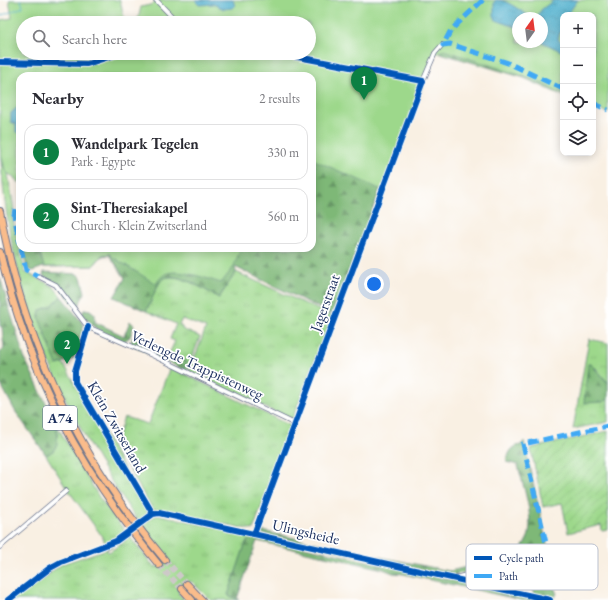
<!DOCTYPE html>
<html lang="en">
<head>
<meta charset="utf-8">
<style>
  :root { --surface:#fff; --page:#f2f2f3; --text:#2b2b33; --muted:#7c7c81; --line:#e1e1e2; --accent:#0b8043 }
  body { margin:0; font-family:"EB Garamond",serif; background:var(--page); color:var(--text) }
  .controls { position:absolute; right:12px; top:12px; display:grid; overflow:hidden; border-radius:8px; box-shadow:0 2px 10px #0003 }
  .controls button { width:36px; height:36px; display:grid; place-items:center; padding:0; border:0; border-bottom:1px solid var(--line); background:var(--surface); color:var(--text); font:20px sans-serif }
  .compass { position:absolute; left:512px; top:12px; width:36px; height:36px; border-radius:50%; background:var(--surface); box-shadow:0 2px 10px #0003; rotate:14deg }
  .you { position:absolute; left:374px; top:284px; width:14px; height:14px; margin:-10px; border:3px solid #fff; border-radius:50%; background:#1a73e8; box-shadow:0 0 0 6px #1a73e833 }
  .badge { display:grid; place-items:center; width:26px; height:26px; border-radius:50%; background:var(--accent); color:#fff; font-size:13px; font-weight:700 }
  .pin { position:absolute; translate:-50% -33px; filter:drop-shadow(0 1px 2px #0008) }
  .pin::after { content:''; position:absolute; top:21px; width:14px; height:12px; background:inherit; clip-path:polygon(0 0,100% 0,50% 100%) }
  .list { margin:0; padding:0; list-style:none }
  h2 { display:flex; justify-content:space-between; align-items:center; height:52px; margin:0; padding:0 16px; font-size:17px }
  h2 small { font-size:13px; font-weight:400; color:var(--muted) }
  .list li { display:grid; grid-template-columns:26px 1fr auto; gap:12px; align-items:center; box-sizing:border-box; height:56px; margin:0 8px 8px; padding:0 8px; border:1px solid var(--line); border-radius:12px }
  .list b { display:block; font-size:15px; white-space:nowrap }
  .list p { margin:0; font-size:13px; white-space:nowrap; color:var(--muted) }
  .list em { font-size:13px; font-style:normal; color:var(--muted) }
  .icon { flex:none; width:22px; height:22px; fill:none; stroke:currentColor; stroke-width:2; stroke-linecap:round; stroke-linejoin:round }
  .map { position:relative; flex:none; width:608px; height:600px; overflow:hidden }
  .search { position:absolute; background:var(--surface); box-shadow:0 2px 10px #0003; left:16px; top:16px; width:300px; height:44px; display:flex; align-items:center; gap:10px; box-sizing:border-box; padding:0 14px; border-radius:22px; color:var(--muted); font-size:15px }
  .panel { position:absolute; background:var(--surface); box-shadow:0 2px 10px #0003; left:16px; top:72px; width:300px; height:180px; border-radius:12px }
  .map>svg:first-child { display:block }
</style>
</head>
<body>
<div class="map">
<svg width="608" height="600" viewBox="0 0 608 600">
  <defs>
    <pattern id="grass-tufts" width="24" height="20" patternUnits="userSpaceOnUse"><rect width="24" height="20" fill="#9dd88b"/><path d="M3 7l-1-3M5 7V3M7 7l1-3M15 17l-1-3M17 17v-4M19 17l1-3" fill="none" stroke="#87ba7a"/></pattern>
    <pattern id="forest-firs" width="22" height="20" patternUnits="userSpaceOnUse"><rect width="22" height="20" fill="#7eb877"/><path d="M5 1l3.5 6h-7zM16 11l3.5 6h-7z" fill="#669665"/></pattern>
    <pattern id="garden-furrows" width="10" height="10" patternUnits="userSpaceOnUse"><rect width="10" height="10" fill="#9dd88b"/><path d="M-1 1l2-2M0 10L10 0M9 11l2-2" fill="none" stroke="#87ba7a"/></pattern>
    <pattern id="water-ripples" width="26" height="14" patternUnits="userSpaceOnUse"><rect width="26" height="14" fill="#4dafcc"/><path d="M2 4q2-2 4 0t4 0M15 11q2-2 4 0t4 0" fill="none" stroke="#3f8fa9"/></pattern>
  </defs>
  <rect width="100%" height="100%" fill="#fff"/>
  <filter id="ink" filterUnits="userSpaceOnUse"><feTurbulence type="fractalNoise" baseFrequency=".025" numOctaves="2"/><feDisplacementMap in="SourceGraphic" scale="8" xChannelSelector="R" yChannelSelector="G"/><feConvolveMatrix kernelMatrix="1 2 1 2 8 2 1 2 1" color-interpolation-filters="sRGB"/></filter>
  <filter id="wash" filterUnits="userSpaceOnUse"><feTurbulence type="fractalNoise" baseFrequency=".012" numOctaves="4" result="noise"/><feDisplacementMap in="SourceGraphic" scale="16" xChannelSelector="R" yChannelSelector="G"/><feGaussianBlur stdDeviation="0.9" result="paint"/><feColorMatrix in="noise" values="0 0 0 0 0 0 0 0 0 0 0 0 0 0 0 0 0 1.4 0 .05"/><feComposite in="paint" operator="in"/></filter>
  <g filter="url(#wash)">
    <rect width="100%" height="100%" fill="#f9f0e3"/>
    <!-- grass -->
    <path fill="url(#grass-tufts)" stroke="#5c8474" d="M 0,128 L 14,209 L 12,216 L 25,272 L 53,286 L 61,296 L 52,306 L 40,310 L 58,365 L 63,363 L 148,510 L 147,515 L 141,520 L 139,519 L 138,521 C 56,405 0,271 0,128 Z
      M 236,272 L 332,316 L 292,420 L 189,372 L 206,328 L 182,319 L 179,325 L 182,327 L 182,329 L 200,337 L 187,371 L 184,370 L 187,362 L 169,354 L 175,341 L 170,339 L 176,324 L 146,311 C 152,302 154,290 160,282 C 171,266 206,291 219,298 Z
      M 589,339 L 608,343 L 608,383 L 595,367 L 603,402 L 608,399 L 608,422 L 573,429 Z
      M 170,367 L 291,426 L 253,530 L 152,509 L 115,444 L 124,417 L 148,424 Z
      M 57,426 L 99,497 L 125,531 L 124,533 L 106,544 L 99,532 L 68,490 L 46,455 C 59,449 57,439 57,426 Z
      M 161,515 L 255,536 L 228,595 L 239,600 L 210,600 L 191,581 L 178,593 L 185,600 L 11,600 L 62,564 L 104,550 L 124,538 L 125,539 L 106,550 L 109,552 L 123,543 L 129,536 L 155,568 L 168,557 L 142,526 L 154,516 Z"/>
    <!-- forest -->
    <path fill="url(#forest-firs)" stroke="#4c746a" d="M 448,47 L 563,91 L 563,96 L 524,78 L 437,52 Z
      M 288,74 L 421,85 L 332,314 L 235,267 L 236,272 L 219,298 C 206,291 171,266 160,282 C 154,290 152,302 146,311 L 114,297 L 125,278 L 109,255 L 102,256 L 93,266 L 43,267 L 33,271 L 27,269 L 22,248 L 312,248 L 312,76 Z
      M 44,272 L 77,274 L 81,277 L 85,293 L 77,308 L 56,283 L 43,276 Z
      M 0,277 L 24,357 L 57,426 L 57,445 L 53,451 L 46,455 L 15,411 L 0,383 L 0,352 L 4,349 L 2,327 L 0,326 Z
      M 61,296 L 84,325 L 74,358 L 57,365 L 39,318 L 40,310 L 52,306 Z
      M 85,309 L 90,310 L 95,314 L 95,322 L 124,336 L 130,321 L 134,325 L 130,337 L 123,342 L 95,328 L 81,314 Z
      M 133,337 L 187,362 L 184,370 L 130,344 Z
      M 588,364 L 591,364 L 608,383 L 608,399 L 603,402 L 584,403 Z
      M 524,441 L 549,554 L 449,576 L 258,533 L 258,530 L 370,555 L 450,571 L 521,554 C 521,546 527,542 529,534 C 533,512 523,487 518,465 L 506,462 C 509,453 511,446 521,445 Z
      M 255,536 L 542,600 L 522,600 L 403,574 L 393,573 L 383,569 L 257,541 L 237,599 L 228,595 L 246,542 Z
      M 524,563 L 529,584 L 528,587 L 516,591 L 462,578 L 462,576 Z
      M 548,585 L 555,589 L 557,594 L 553,599 L 535,595 L 533,588 Z"/>
    <!-- park -->
    <path fill="#9dd88b" stroke="#5c8474" fill-rule="evenodd" d="M 9,0 L 120,0 L 125,22 L 138,19 L 141,7 L 154,4 L 155,0 L 608,0 L 608,113 L 593,106 L 593,15 L 563,15 L 563,93 L 532,79 L 444,50 L 435,54 L 382,190 L 312,159 L 312,76 L 20,76 L 20,183 L 5,171 L 0,148 L 0,20 L 12,18 ZM 518,18 L 542,18 L 542,42 L 518,42 ZM 23,23 L 309,23 L 309,53 L 23,53 Z
      M 39,248 L 241,248 L 233,268 L 221,283 C 208,279 181,269 168,273 C 162,275 159,279 156,284 L 111,256 L 110,254 L 102,255 L 93,266 L 44,267 Z"/>
    <!-- garden -->
    <path fill="url(#garden-furrows)" stroke="#5c8474" d="M 608,431 L 608,530 L 602,531 L 601,525 L 568,533 L 562,503 L 543,507 L 531,450 L 532,448 Z"/>
    <!-- water -->
    <path fill="url(#water-ripples)" stroke="#346f95" d="M 195,0 L 233,0 L 235,6 L 232,8 L 224,9 L 213,4 L 200,5 Z
      M 496,0 C 511,0 521,14 535,18 L 542,9 L 554,0 L 578,0 L 567,15 L 563,15 L 563,32 L 560,32 L 558,39 L 563,44 L 563,52 L 542,42 L 542,18 L 518,18 L 518,28 L 496,20 L 494,15 L 494,2 Z
      M 20,105 L 20,132 L 19,133 L 16,132 L 16,124 L 11,122 L 11,113 Z"/>
    <g fill="none" stroke-linecap="round" stroke-linejoin="round">
      <!-- stream -->
      <path stroke="#4dafcc" stroke-width="1" d="M 0,16 L 23,7 L 21,0"/>
    </g>
  </g>
  <g filter="url(#ink)">
    <g fill="none" stroke-linecap="round" stroke-linejoin="round">
      <!-- highway-tunnel -->
      <path stroke="#cdc9c8" stroke-width="6" stroke-dasharray="6 3" stroke-linecap="butt" d="M 165,560 L 187,584
        M 159,565 L 182,589"/>
      <defs>
        <path id="minor" d="M 156,0 L 178,23
          M 277,53 L 423,81 L 435,53 L 442,45
          M 38,276 L 56,285 L 88,327 L 154,356 L 295,424 L 254,534
          M 88,327 L 75,371 L 75,382 L 153,514
          M 142,522 L 153,514 L 159,513 L 550,600
          M 0,547 L 66,491
          M 454,578 L 549,556
          M 8,600 L 61,562 L 106,546 L 126,535"/>
        <path id="highway" d="M 0,211 C 23,343 78,457 165,560
          M 0,252 C 28,372 80,470 159,565
          M 187,584 L 202,600
          M 182,589 L 192,600"/>
      </defs>
      <!-- minor casing -->
      <use href="#minor" stroke="#69738d" stroke-width="5.5"/>
      <!-- highway casing -->
      <use href="#highway" stroke="#69738d" stroke-width="8"/>
      <!-- minor -->
      <use href="#minor" stroke="#fff" stroke-width="4"/>
      <!-- highway -->
      <use href="#highway" stroke="#fabc8b" stroke-width="6"/>
      <defs>
        <path id="minor-bridge" d="M 126,535 L 142,522"/>
      </defs>
      <!-- minor-bridge casing -->
      <use href="#minor-bridge" stroke="#69738d" stroke-width="5.5" stroke-linecap="butt"/>
      <!-- minor-bridge -->
      <use href="#minor-bridge" stroke="#fff" stroke-width="4"/>
      <!-- quiet -->
      <path stroke="#3fa9f5" stroke-width="5" stroke-dasharray="10 5" stroke-linecap="butt" d="M 483,0 L 451,30 L 443,45 L 450,44 L 508,63 L 563,89
        M 593,103 L 608,110
        M 15,209 L 14,215 L 20,244
        M 21,248 L 26,270 L 38,276
        M 549,556 L 523,444 L 608,426"/>
      <defs>
        <path id="cycleway" d="M 277,53 L 423,81
          M 0,62 L 87,64 L 121,53
          M 88,327 L 75,371 L 75,382 L 153,514
          M 254,534 L 423,81
          M 8,600 L 50,568 L 61,562 L 116,541 L 153,514 L 159,513 L 550,600"/>
      </defs>
      <!-- cycleway casing -->
      <use href="#cycleway" stroke="#fff" stroke-width="8"/>
      <!-- cycleway -->
      <use href="#cycleway" stroke="#0057b8" stroke-width="6"/>
    </g>
  </g>
  <g text-anchor="middle" stroke-width="3.5" stroke-linejoin="round" paint-order="stroke">
    <!-- shield labels -->
    <rect fill="#fff" stroke="#5f6d8e" stroke-width="1" x="43" y="406" width="34" height="24" rx="3"/>
    <g font-size="14" font-weight="bold" fill="#1b2f5e">
      <text x="60" y="423">A74</text>
    </g>
    <!-- street labels -->
    <g font-size="15" fill="#1b2f5e" stroke="#fff">
      <text transform="translate(325 303) rotate(-70)" y="5">Jagerstraat</text>
      <text transform="translate(197 365) rotate(25)" y="5">Verlengde Trappistenweg</text>
      <text transform="translate(117 427) rotate(60)" y="5">Klein Zwitserland</text>
      <text transform="translate(306 532) rotate(13)" y="5">Ulingsheide</text>
    </g>
  </g>
  <!-- legend -->
  <rect x="466" y="544" width="132" height="46" rx="6" fill="#fff" stroke="#bbc1cf" stroke-width="1"/>
  <rect x="474" y="556" width="18" height="4" fill="#0057b8"/>
  <rect x="474" y="574" width="18" height="4" fill="#3fa9f5"/>
  <g font-size="11" fill="#1b2f5e">
    <text x="499" y="562">Cycle path</text>
    <text x="499" y="580">Path</text>
  </g>
</svg>
<div class="controls">
<button>+</button>
<button>−</button>
<button><svg class="icon" aria-label="locate" viewBox="0 0 24 24"><circle cx="12" cy="12" r="6"/><path d="M12 2v4M12 18v4M2 12h4M18 12h4"/></svg></button>
<button><svg class="icon" aria-label="layers" viewBox="0 0 24 24"><path d="M12 4l9 5-9 5-9-5zM3 14l9 5 9-5"/></svg></button>
</div>
<svg class="compass" viewBox="-18 -18 36 36"><path d="M0-13l5 13h-10z" fill="#e53935"/><path d="M0 13l5-13h-10z" fill="#7c7c81"/></svg>
<div class="you"></div>
<div class="pin badge" style="left:364px;top:100px">1</div>
<div class="pin badge" style="left:67px;top:364px">2</div>
<div class="search"><svg class="icon" aria-label="search" viewBox="0 0 24 24"><circle cx="10" cy="10" r="6"/><path d="M15 15l6 6"/></svg>Search here</div>
<section class="panel">
<h2>Nearby<small>2 results</small></h2>
<ul class="list">
<li><span class="badge">1</span><div><b>Wandelpark Tegelen</b><p>Park · Egypte</p></div><em>330 m</em></li>
<li><span class="badge">2</span><div><b>Sint-Theresiakapel</b><p>Church · Klein Zwitserland</p></div><em>560 m</em></li>
</ul>
</section>
</div>
</body>
</html>
